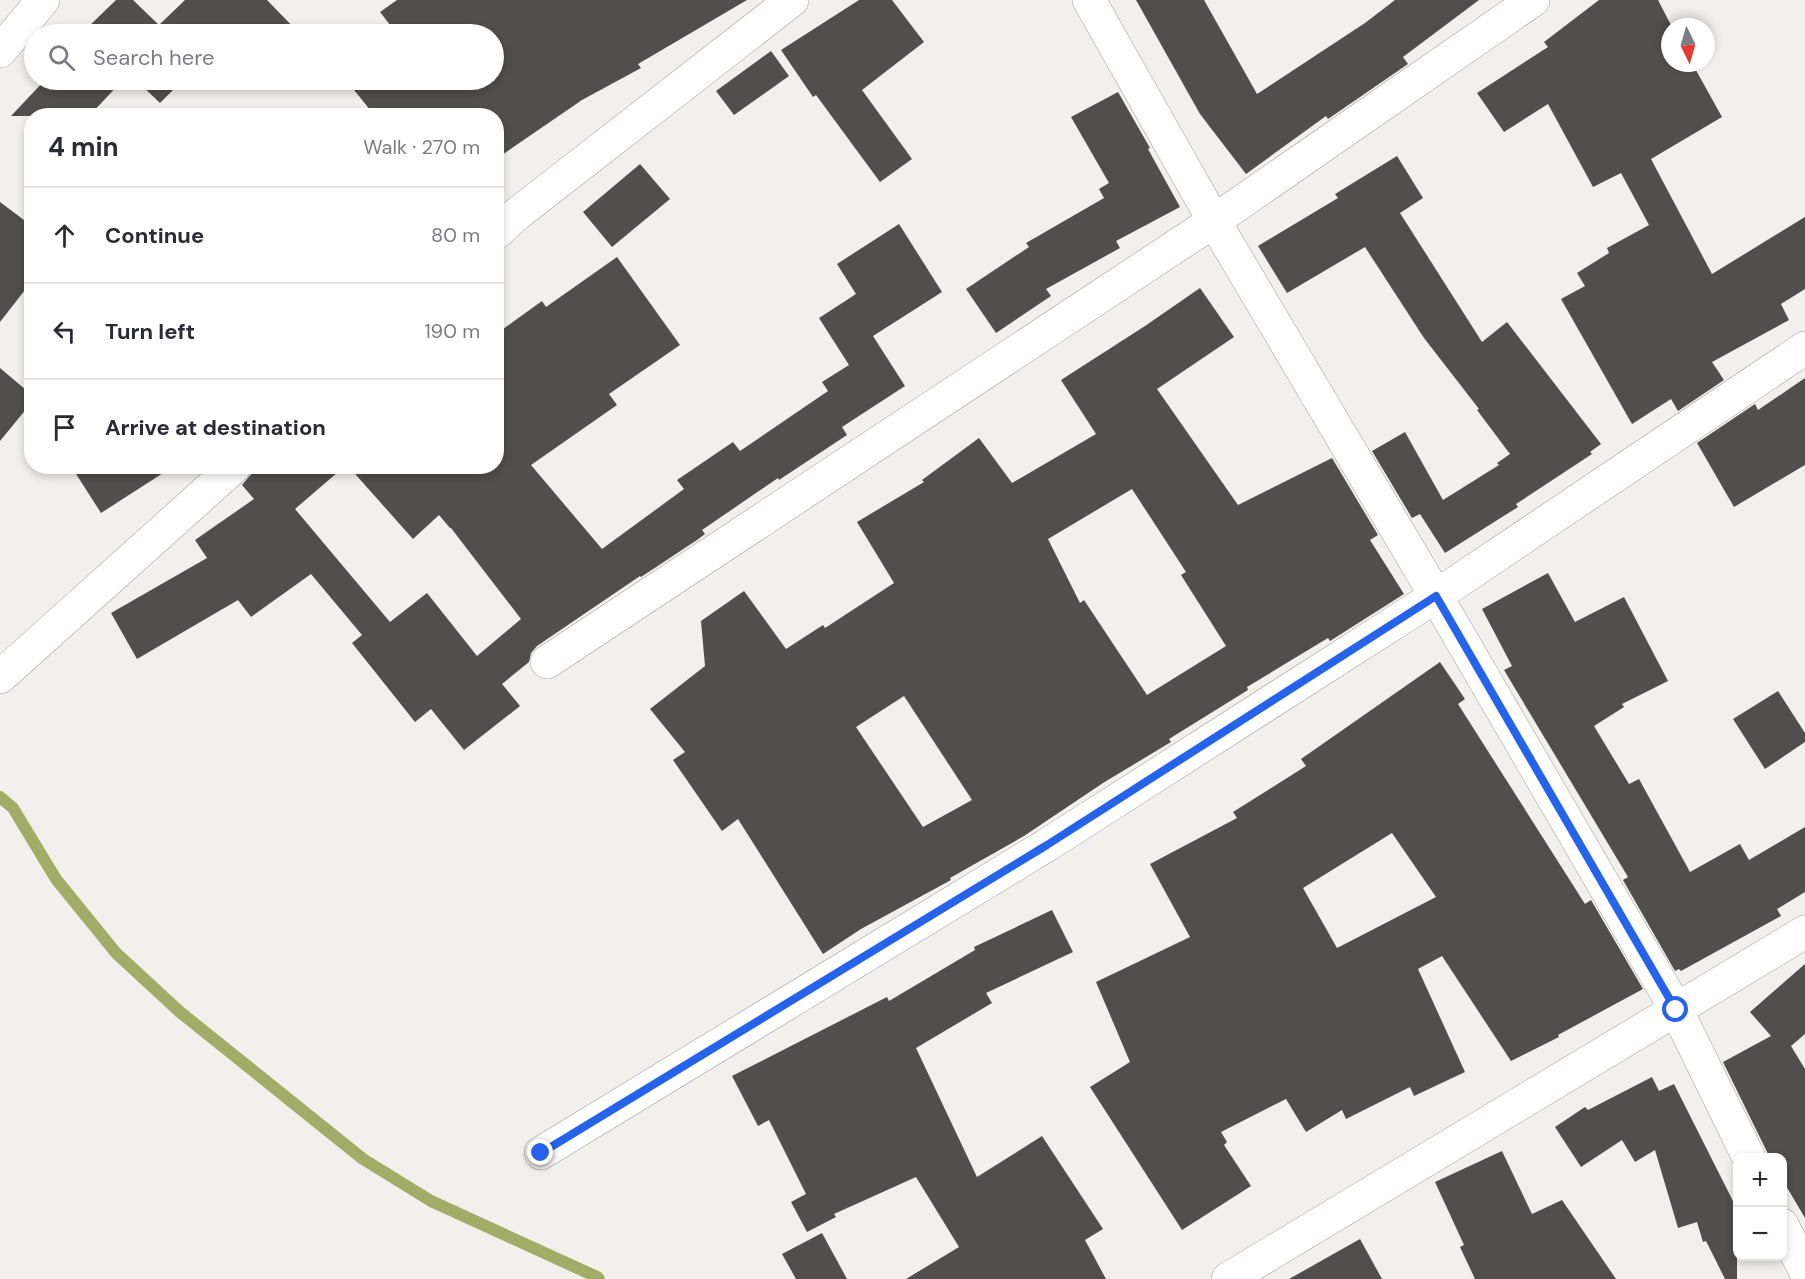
<!DOCTYPE html>
<html lang="en">
<head>
<meta charset="utf-8">
<style>
  :root { --surface:#fff; --page:#f2f2f3; --text:#2b2b33; --muted:#7c7c81; --line:#e1e1e2 }
  body { margin:0; font-family:"DM Sans",sans-serif; background:var(--page); color:var(--text) }
  .controls { position:absolute; right:18px; bottom:18px; display:grid; overflow:hidden; border-radius:12px; box-shadow:0 3px 9px #0003 }
  .controls button { width:54px; height:54px; display:grid; place-items:center; padding:0; border:0; border-bottom:2px solid var(--line); background:var(--surface); color:var(--text); font:30px sans-serif }
  .compass { position:absolute; left:1661px; top:18px; width:54px; height:54px; border-radius:50%; background:var(--surface); box-shadow:0 3px 9px #0003; rotate:175deg }
  .stop { position:absolute; width:18px; height:18px; margin:-14px; border:4px solid #2563eb; border-radius:50%; background:#fff }
  .stop.end { background:#2563eb; border-color:#fff; box-shadow:0 2px 6px #0008 }
  .list { margin:0; padding:0; list-style:none }
  h2 { display:flex; justify-content:space-between; align-items:center; height:78px; margin:0; padding:0 24px; font-size:26px }
  h2 small { font-size:20px; font-weight:400; color:var(--muted) }
  .list li { display:grid; grid-template-columns:39px 1fr auto; gap:18px; align-items:center; box-sizing:border-box; height:96px; padding:0 24px; border-top:2px solid var(--line) }
  .list b { display:block; font-size:22px; white-space:nowrap }
  .list em { font-size:20px; font-style:normal; color:var(--muted) }
  .icon { flex:none; width:33px; height:33px; fill:none; stroke:currentColor; stroke-width:2; stroke-linecap:round; stroke-linejoin:round }
  .map { position:relative; flex:none; width:1805px; height:1279px; overflow:hidden }
  .search { position:absolute; background:var(--surface); box-shadow:0 3px 9px #0003; left:24px; top:24px; width:480px; height:66px; display:flex; align-items:center; gap:15px; box-sizing:border-box; padding:0 21px; border-radius:33px; color:var(--muted); font-size:22px }
  .panel { position:absolute; background:var(--surface); box-shadow:0 3px 9px #0003; left:24px; top:108px; width:480px; height:366px; border-radius:24px }
  .map>svg:first-child { display:block }
</style>
</head>
<body>
<div class="map">
<svg width="1805" height="1279" viewBox="0 0 1805 1279">
  <rect width="100%" height="100%" fill="#f2f0ed"/>
  <g fill="none" stroke-linecap="round" stroke-linejoin="round">
    <!-- stream -->
    <path stroke="#a1ad67" stroke-width="12" d="M 0,797 L 13,808 L 56,879 L 116,953 L 180,1012 L 363,1159 L 431,1201 L 597,1277 L 599,1279"/>
  </g>
  <!-- building -->
  <path fill="#504f4d" fill-rule="evenodd" d="M 116,0 L 133,0 L 159,25 L 185,0 L 267,0 L 300,34 L 92,34 L 86,29 Z
    M 397,0 L 747,0 L 638,64 L 641,68 L 582,100 L 496,159 L 496,116 L 375,116 L 346,80 L 494,80 L 494,34 L 397,34 L 380,12 Z
    M 859,0 L 892,0 L 924,42 L 862,90 L 912,159 L 880,182 L 816,95 L 813,97 L 781,50 Z
    M 1136,0 L 1204,0 L 1257,94 L 1365,23 L 1395,0 L 1479,0 L 1403,57 L 1408,64 L 1328,119 L 1326,116 L 1246,174 L 1200,114 Z
    M 1599,0 L 1658,0 L 1672,27 L 1670,27 L 1670,63 L 1692,63 L 1722,117 L 1651,159 L 1712,274 L 1805,217 L 1805,289 L 1781,304 L 1789,320 L 1712,362 L 1724,380 L 1678,411 L 1671,399 L 1632,424 L 1561,299 L 1585,286 L 1577,273 L 1609,253 L 1607,248 L 1649,225 L 1621,173 L 1593,187 L 1548,104 L 1504,132 L 1477,93 L 1548,47 L 1544,42 Z
    M 771,51 L 789,76 L 734,115 L 716,91 Z
    M 45,80 L 123,80 L 89,116 L 11,116 Z
    M 136,80 L 183,80 L 160,103 Z
    M 1118,92 L 1150,148 L 1148,149 L 1180,207 L 1116,241 L 1120,248 L 1046,289 L 1051,296 L 996,333 L 966,289 L 1029,247 L 1026,243 L 1104,198 L 1099,189 L 1109,183 L 1071,117 Z
    M 1397,156 L 1423,198 L 1400,213 L 1482,342 L 1507,322 L 1601,444 L 1590,452 L 1592,454 L 1516,504 L 1518,507 L 1445,553 L 1420,514 L 1412,518 L 1372,451 L 1405,432 L 1443,500 L 1499,465 L 1497,463 L 1510,454 L 1477,410 L 1479,409 L 1424,338 L 1365,247 L 1287,293 L 1258,246 L 1338,198 L 1335,194 Z
    M 640,164 L 670,199 L 612,247 L 583,212 Z
    M 0,202 L 32,226 L 32,281 L 0,322 Z
    M 899,224 L 942,292 L 873,336 L 905,386 L 842,427 L 847,435 L 779,480 L 778,478 L 702,530 L 705,534 L 697,540 L 641,577 L 640,576 L 537,646 L 531,653 L 529,662 L 502,684 L 520,706 L 464,750 L 431,709 L 415,722 L 352,643 L 362,635 L 311,574 L 251,617 L 238,600 L 137,659 L 111,613 L 207,558 L 195,540 L 254,499 L 242,485 L 253,472 L 253,466 L 345,466 L 295,509 L 390,622 L 427,593 L 477,656 L 521,619 L 451,528 L 450,528 L 439,515 L 413,539 L 348,466 L 496,466 L 496,334 L 542,301 L 546,307 L 617,257 L 680,345 L 609,394 L 617,405 L 531,465 L 602,549 L 684,489 L 677,480 L 733,442 L 740,451 L 828,391 L 822,382 L 849,365 L 819,318 L 856,294 L 837,264 Z
    M 1200,288 L 1234,337 L 1157,389 L 1238,505 L 1332,458 L 1378,535 L 1370,540 L 1404,594 L 1330,641 L 1328,638 L 1247,687 L 1248,690 L 1169,739 L 1171,742 L 1103,783 L 1024,836 L 950,878 L 951,880 L 861,929 L 823,954 L 738,819 L 722,831 L 673,760 L 685,752 L 650,709 L 705,666 L 701,621 L 744,591 L 786,649 L 823,625 L 825,628 L 894,583 L 857,522 L 924,482 L 922,480 L 979,438 L 1012,483 L 1096,434 L 1061,380 L 1145,326 ZM 1132,489 L 1186,572 L 1181,575 L 1226,646 L 1147,695 L 1084,600 L 1080,603 L 1048,539 ZM 904,696 L 972,800 L 923,827 L 856,727 Z
    M 0,368 L 32,395 L 32,402 L 0,441 Z
    M 1805,378 L 1805,465 L 1734,507 L 1697,443 L 1755,404 L 1758,410 Z
    M 71,466 L 174,466 L 101,513 Z
    M 1548,573 L 1575,622 L 1624,597 L 1668,681 L 1622,704 L 1624,707 L 1594,726 L 1629,784 L 1639,779 L 1690,872 L 1740,844 L 1749,860 L 1805,827 L 1805,892 L 1777,909 L 1781,916 L 1681,971 L 1679,969 L 1675,971 L 1623,880 L 1628,877 L 1504,670 L 1512,666 L 1482,609 Z
    M 1440,662 L 1465,699 L 1458,704 L 1585,904 L 1591,900 L 1643,989 L 1558,1035 L 1559,1037 L 1511,1061 L 1442,956 L 1418,969 L 1465,1072 L 1414,1096 L 1410,1087 L 1346,1119 L 1342,1110 L 1306,1132 L 1286,1099 L 1221,1132 L 1227,1142 L 1224,1145 L 1251,1186 L 1182,1230 L 1090,1087 L 1130,1062 L 1096,982 L 1190,937 L 1150,864 L 1237,818 L 1233,812 L 1306,766 L 1301,759 ZM 1392,833 L 1436,897 L 1337,948 L 1303,888 Z
    M 1778,691 L 1805,733 L 1805,742 L 1765,769 L 1733,719 Z
    M 1052,910 L 1073,952 L 986,993 L 992,1003 L 916,1048 L 977,1177 L 1042,1136 L 1103,1229 L 1085,1240 L 1106,1279 L 906,1279 L 959,1247 L 916,1177 L 834,1214 L 836,1217 L 807,1232 L 791,1202 L 806,1194 L 769,1120 L 758,1126 L 732,1076 L 887,997 L 889,1001 L 975,950 L 974,947 Z
    M 1805,964 L 1805,1034 L 1791,1046 L 1805,1069 L 1805,1218 L 1782,1179 L 1782,1158 L 1770,1158 L 1723,1062 L 1771,1036 L 1750,1012 Z
    M 1652,1077 L 1659,1091 L 1674,1084 L 1737,1209 L 1737,1279 L 1725,1279 L 1706,1241 L 1703,1242 L 1697,1222 L 1678,1228 L 1655,1150 L 1635,1162 L 1622,1140 L 1581,1167 L 1555,1127 L 1585,1107 L 1588,1110 Z
    M 1502,1151 L 1532,1214 L 1562,1200 L 1616,1279 L 1475,1279 L 1460,1247 L 1464,1245 L 1435,1182 Z
    M 822,1233 L 847,1279 L 796,1279 L 782,1254 Z
    M 1360,1239 L 1382,1279 L 1289,1279 Z"/>
  <g fill="none" stroke-linecap="round" stroke-linejoin="round">
    <defs>
      <path id="minor" d="M 1089,0 L 1214,221 L 1436,596 L 1676,1009 L 1749,1158
        M 0,51 L 43,0
        M 496,233 L 517,214 L 792,0
        M 547,662 L 1214,221 L 1533,0
        M 0,677 L 235,466
        M 541,1153 L 1047,845 L 1436,596 L 1805,348
        M 1782,1225 L 1805,1270
        M 1228,1279 L 1805,932"/>
    </defs>
    <!-- minor casing -->
    <use href="#minor" stroke="#9e9d9a" stroke-width="34"/>
    <!-- minor -->
    <use href="#minor" stroke="#fff" stroke-width="33"/>
  </g>
  <g fill="none" stroke-linecap="round" stroke-linejoin="round">
    <!-- route -->
    <path stroke="#2563eb" stroke-width="8" d="M 541,1153 L 1047,845 L 1436,596 L 1676,1010"/>
  </g>
</svg>
<div class="controls">
<button>+</button>
<button>−</button>
</div>
<svg class="compass" viewBox="-18 -18 36 36"><path d="M0-13l5 13h-10z" fill="#e53935"/><path d="M0 13l5-13h-10z" fill="#7c7c81"/></svg>
<div class="stop" style="left:1676px;top:1010px"></div>
<div class="stop end" style="left:541px;top:1153px"></div>
<div class="search"><svg class="icon" aria-label="search" viewBox="0 0 24 24"><circle cx="10" cy="10" r="6"/><path d="M15 15l6 6"/></svg>Search here</div>
<section class="panel">
<h2>4 min<small>Walk · 270 m</small></h2>
<ul class="list">
<li><svg class="icon" aria-label="ahead" viewBox="0 0 24 24"><path d="M12 20V5M6 11l6-6 6 6"/></svg><div><b>Continue</b></div><em>80 m</em></li>
<li><svg class="icon" aria-label="left" viewBox="0 0 24 24"><path d="M17 20v-9H6M10 6l-5 5 5 5"/></svg><div><b>Turn left</b></div><em>190 m</em></li>
<li><svg class="icon" aria-label="arrive" viewBox="0 0 24 24"><path d="M6 21V4h12l-3 4 3 4H6"/></svg><div><b>Arrive at destination</b></div></li>
</ul>
</section>
</div>
</body>
</html>
